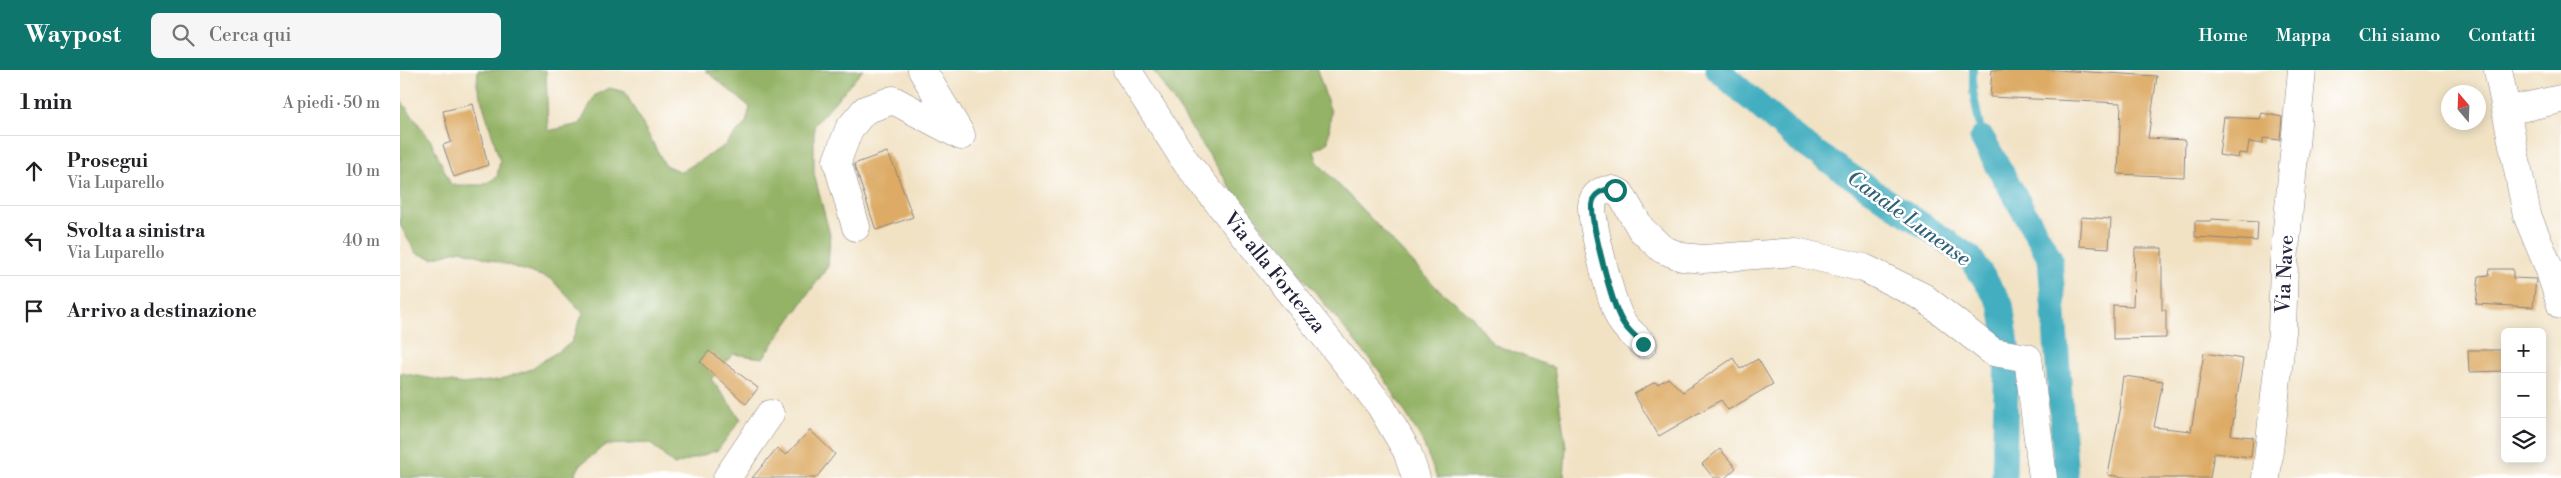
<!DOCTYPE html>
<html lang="it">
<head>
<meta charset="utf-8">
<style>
  :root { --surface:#fff; --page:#f6f6f6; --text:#202124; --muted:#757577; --line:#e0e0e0; --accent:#0f766e }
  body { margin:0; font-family:"Libre Bodoni",serif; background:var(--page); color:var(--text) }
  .controls { position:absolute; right:15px; bottom:15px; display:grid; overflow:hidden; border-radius:8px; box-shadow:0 2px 12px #0003 }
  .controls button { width:45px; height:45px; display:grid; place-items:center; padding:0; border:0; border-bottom:1px solid var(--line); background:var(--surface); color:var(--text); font:25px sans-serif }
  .compass { position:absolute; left:2041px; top:15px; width:45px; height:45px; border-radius:50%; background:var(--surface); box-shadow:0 2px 12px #0003; rotate:341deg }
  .stop { position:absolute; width:15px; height:15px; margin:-11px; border:4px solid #0f766e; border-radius:50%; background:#fff }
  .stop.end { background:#0f766e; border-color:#fff; box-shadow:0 1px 5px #0008 }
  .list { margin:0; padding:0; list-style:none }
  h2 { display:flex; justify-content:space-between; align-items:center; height:65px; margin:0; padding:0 20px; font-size:21px }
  h2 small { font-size:16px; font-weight:400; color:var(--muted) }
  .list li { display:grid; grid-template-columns:32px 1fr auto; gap:15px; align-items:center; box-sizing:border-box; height:70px; padding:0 20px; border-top:1px solid var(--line) }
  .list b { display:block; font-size:19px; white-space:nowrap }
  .list p { margin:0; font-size:16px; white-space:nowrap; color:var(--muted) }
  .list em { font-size:16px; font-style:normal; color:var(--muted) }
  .icon { flex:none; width:28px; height:28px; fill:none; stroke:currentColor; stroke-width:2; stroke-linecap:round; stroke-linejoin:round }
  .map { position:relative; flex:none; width:2161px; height:408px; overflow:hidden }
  header { display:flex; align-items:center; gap:30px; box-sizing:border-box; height:70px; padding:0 25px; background:var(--accent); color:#fff }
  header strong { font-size:24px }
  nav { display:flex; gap:28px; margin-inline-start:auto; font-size:18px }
  .search { width:350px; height:45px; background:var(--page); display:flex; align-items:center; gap:12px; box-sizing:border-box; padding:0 18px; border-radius:8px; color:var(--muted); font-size:19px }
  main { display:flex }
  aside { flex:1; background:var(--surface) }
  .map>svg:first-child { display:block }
</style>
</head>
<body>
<header>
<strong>Waypost</strong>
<div class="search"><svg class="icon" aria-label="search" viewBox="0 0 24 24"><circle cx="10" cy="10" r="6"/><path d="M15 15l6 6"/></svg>Cerca qui</div>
<nav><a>Home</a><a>Mappa</a><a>Chi siamo</a><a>Contatti</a></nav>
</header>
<main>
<aside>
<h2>1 min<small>A piedi · 50 m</small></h2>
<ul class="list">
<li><svg class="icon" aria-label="ahead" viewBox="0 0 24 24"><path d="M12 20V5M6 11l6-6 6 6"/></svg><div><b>Prosegui</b><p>Via Luparello</p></div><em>10 m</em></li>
<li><svg class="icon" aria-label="left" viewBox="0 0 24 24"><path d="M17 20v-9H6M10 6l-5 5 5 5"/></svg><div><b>Svolta a sinistra</b><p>Via Luparello</p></div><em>40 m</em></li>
<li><svg class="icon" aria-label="arrive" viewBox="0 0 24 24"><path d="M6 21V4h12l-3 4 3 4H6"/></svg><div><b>Arrivo a destinazione</b></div></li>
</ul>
</aside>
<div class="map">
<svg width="2161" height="408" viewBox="0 0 2161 408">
  <rect width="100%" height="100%" fill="#fff"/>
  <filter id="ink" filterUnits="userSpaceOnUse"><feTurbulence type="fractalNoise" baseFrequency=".02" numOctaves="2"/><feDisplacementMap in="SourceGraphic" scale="10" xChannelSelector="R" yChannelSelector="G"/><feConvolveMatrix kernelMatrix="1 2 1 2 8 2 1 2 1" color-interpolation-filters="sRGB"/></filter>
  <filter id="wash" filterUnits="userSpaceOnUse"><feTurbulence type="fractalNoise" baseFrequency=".0096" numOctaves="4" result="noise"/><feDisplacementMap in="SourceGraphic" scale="20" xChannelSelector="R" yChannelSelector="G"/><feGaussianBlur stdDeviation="1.12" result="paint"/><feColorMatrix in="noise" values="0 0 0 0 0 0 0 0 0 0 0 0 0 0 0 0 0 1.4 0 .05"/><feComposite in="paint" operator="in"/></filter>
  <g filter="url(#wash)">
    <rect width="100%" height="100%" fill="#f1e2c4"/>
    <!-- forest -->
    <path fill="#94b366" stroke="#5b6a50" d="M 78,0 L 146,0 L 148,61 L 180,54 L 195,25 L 209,18 L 225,22 L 265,95 L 281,102 L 324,76 L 346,53 L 350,37 L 305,0 L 363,0 L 374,3 L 378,0 L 463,0 L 414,55 L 414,104 L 430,165 L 428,196 L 363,288 L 333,284 L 311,309 L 341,349 L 318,380 L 274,395 L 250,373 L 206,375 L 181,394 L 173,408 L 0,408 L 0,303 L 63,314 L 98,310 L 129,300 L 171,273 L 183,243 L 151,209 L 61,180 L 32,188 L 16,183 L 0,155 L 0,29 L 31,71 L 51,115 L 83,115 L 97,107 L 100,91 L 77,15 Z
      M 753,0 L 917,0 L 931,42 L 928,72 L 914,81 L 918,93 L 1036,217 L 1072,247 L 1093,274 L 1154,298 L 1166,377 L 1164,408 L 1037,408 L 1021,368 L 981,303 L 835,124 Z"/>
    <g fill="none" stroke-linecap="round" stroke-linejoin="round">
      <!-- stream -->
      <path stroke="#42aec0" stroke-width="8" d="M 1573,0 L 1573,21 L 1582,68"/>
      <!-- canal -->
      <path stroke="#42aec0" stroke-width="25" d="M 1318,0 L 1399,71 L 1570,187 L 1601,234 L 1607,275 L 1604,408
        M 1582,68 L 1650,188 L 1666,408"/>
    </g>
    <g id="blocks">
      <!-- building -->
      <path fill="#ddab65" d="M 1592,0 L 1656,0 L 1757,6 L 1748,68 L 1785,70 L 1784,107 L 1718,104 L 1721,33 L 1590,27 Z
        M 73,34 L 88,95 L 54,107 L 43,75 L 51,72 L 43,41 Z
        M 1862,43 L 1882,47 L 1880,70 L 1863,68 L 1863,74 L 1849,72 L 1847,84 L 1839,83 L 1838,88 L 1819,85 L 1824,47 L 1860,49 Z
        M 487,82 L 494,96 L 513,147 L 476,160 L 454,94 Z
        M 1681,147 L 1711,149 L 1709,178 L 1679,176 Z
        M 1812,149 L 1858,152 L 1857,171 L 1795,167 L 1795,151 L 1811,151 Z
        M 1735,178 L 1762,178 L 1762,240 L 1766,240 L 1766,268 L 1713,269 L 1713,235 L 1733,236 Z
        M 2090,199 L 2113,199 L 2113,208 L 2136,209 L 2133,237 L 2076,234 L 2079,206 L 2089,205 Z
        M 2068,280 L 2105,280 L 2105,301 L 2069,302 Z
        M 309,281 L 358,318 L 346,334 L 300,292 Z
        M 1804,283 L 1843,289 L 1831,365 L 1853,367 L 1851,387 L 1814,383 L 1810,408 L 1730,408 L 1708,405 L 1721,336 L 1719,335 L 1723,306 L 1763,311 L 1754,357 L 1791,361 Z
        M 1333,288 L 1340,299 L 1358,289 L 1373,314 L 1328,340 L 1321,330 L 1259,366 L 1234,324 L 1255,312 L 1258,314 L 1268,308 L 1283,322 Z
        M 410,360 L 435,384 L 416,408 L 352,408 L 377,378 L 386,385 Z
        M 1320,379 L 1336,398 L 1325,408 L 1314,408 L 1302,394 Z"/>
    </g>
  </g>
  <g filter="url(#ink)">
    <use href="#blocks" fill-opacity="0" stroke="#8a8280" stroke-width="1"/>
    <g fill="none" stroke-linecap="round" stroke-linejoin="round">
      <defs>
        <path id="minor" d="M 522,0 L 561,65
          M 727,0 L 786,92 L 980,335 L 1007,381 L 1016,408
          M 2098,0 L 2127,145 L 2149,198 L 2161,235
          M 2106,41 L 2161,29
          M 456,157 L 437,91 L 449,59 L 465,40 L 493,30 L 561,66
          M 1243,274 C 1236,267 1227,260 1222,252 C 1211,234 1192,156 1192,136 C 1193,121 1209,116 1220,123 L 1241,159 L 1262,179 L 1282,187 L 1303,189 L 1396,182 L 1464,198 L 1523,227 L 1593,282 L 1628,288 L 1643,408
          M 327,408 L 370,344
          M 1866,408 L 1882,262 L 1884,191 L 1902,0"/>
      </defs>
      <!-- minor casing -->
      <use href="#minor" stroke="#8a8280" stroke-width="29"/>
      <!-- minor -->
      <use href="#minor" stroke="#fff" stroke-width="28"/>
    </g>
  </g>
  <g fill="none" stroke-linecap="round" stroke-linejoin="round" filter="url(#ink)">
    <!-- route -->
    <path stroke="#0f766e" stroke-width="6" d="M 1215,120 C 1205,118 1193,123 1192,135 C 1191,153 1212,235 1222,251 C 1227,260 1236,267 1243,274"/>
  </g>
  <g text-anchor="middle" stroke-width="5" stroke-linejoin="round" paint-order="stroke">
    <!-- street labels -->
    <g font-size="20" fill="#22223b" stroke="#fff">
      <text transform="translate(875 202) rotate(51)" y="7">Via alla Fortezza</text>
      <text transform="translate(1884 204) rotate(-87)" y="7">Via Nave</text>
    </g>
    <!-- water labels -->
    <g font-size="21" font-style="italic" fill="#306177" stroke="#fff">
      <text transform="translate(1509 148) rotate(36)" y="7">Canale Lunense</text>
    </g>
  </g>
</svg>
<div class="controls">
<button>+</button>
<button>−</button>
<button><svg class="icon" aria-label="layers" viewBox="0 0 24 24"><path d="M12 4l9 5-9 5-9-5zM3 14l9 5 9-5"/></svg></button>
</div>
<svg class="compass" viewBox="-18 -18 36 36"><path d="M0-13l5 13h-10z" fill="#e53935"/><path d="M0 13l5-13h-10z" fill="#757577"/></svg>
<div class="stop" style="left:1215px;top:120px"></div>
<div class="stop end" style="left:1243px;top:274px"></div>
</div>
</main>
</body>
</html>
